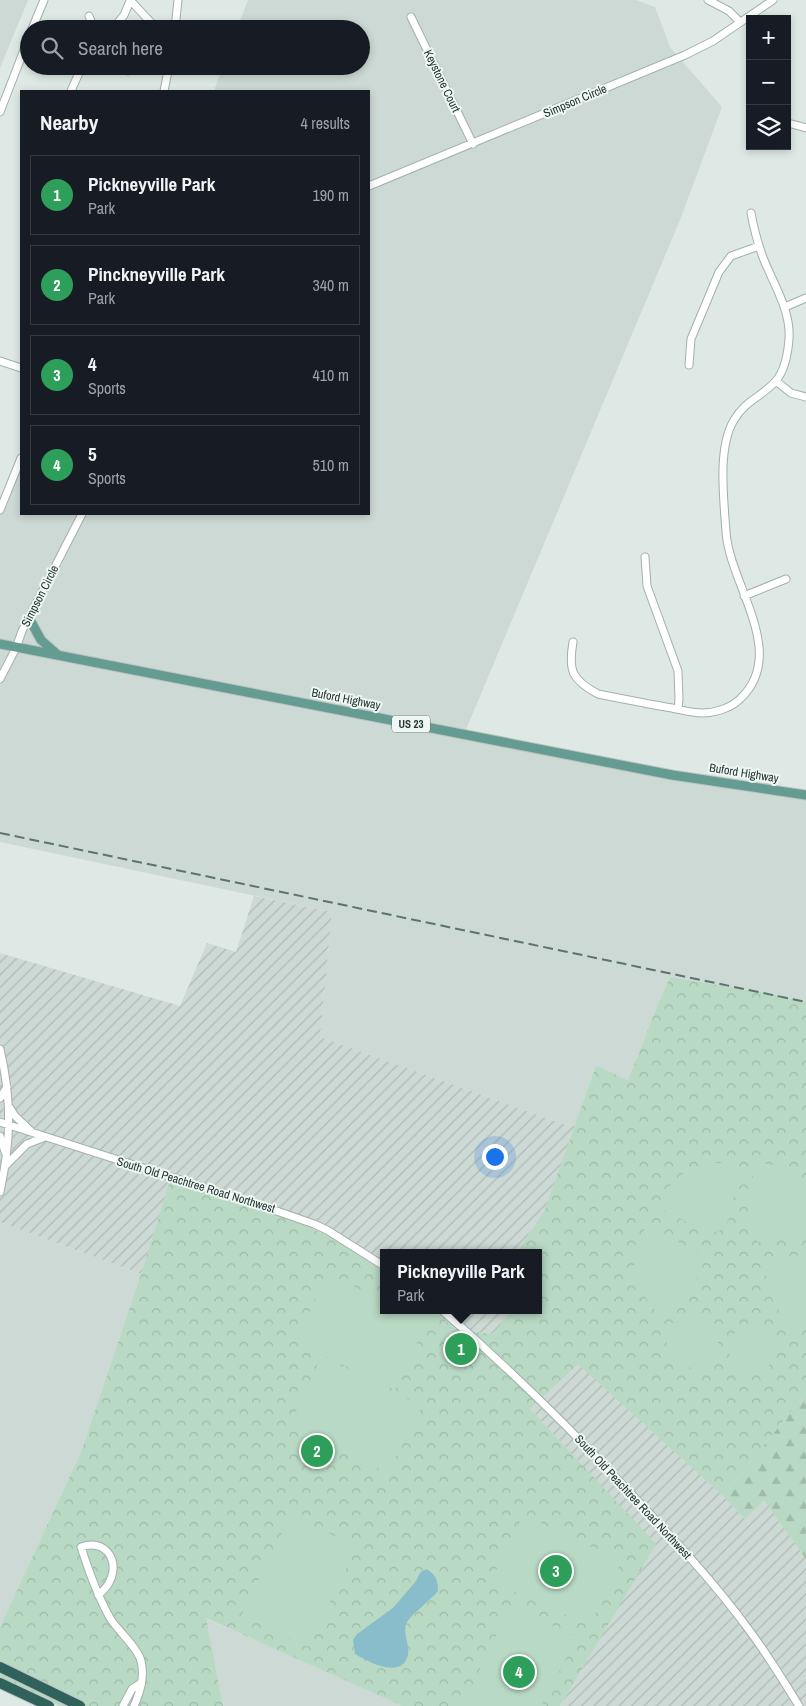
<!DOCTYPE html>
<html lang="en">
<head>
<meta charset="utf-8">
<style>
  :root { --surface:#171b24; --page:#20242c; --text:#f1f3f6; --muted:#9ea1a6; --line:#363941; --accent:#ea885c }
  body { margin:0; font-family:"Archivo Narrow",sans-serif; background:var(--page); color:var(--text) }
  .controls { position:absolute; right:15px; top:15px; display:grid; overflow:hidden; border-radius:0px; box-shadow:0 2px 8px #0003 }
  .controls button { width:45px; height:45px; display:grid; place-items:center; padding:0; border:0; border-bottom:1px solid var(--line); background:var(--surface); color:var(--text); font:25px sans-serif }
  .you { position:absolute; left:494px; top:1156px; width:18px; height:18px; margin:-12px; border:4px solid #fff; border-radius:50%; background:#1a73e8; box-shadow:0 0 0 8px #1a73e833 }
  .badge { display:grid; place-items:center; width:32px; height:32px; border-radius:50%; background:var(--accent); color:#fff; font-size:16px; font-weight:700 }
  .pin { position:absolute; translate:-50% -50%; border:2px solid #fff; box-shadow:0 1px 5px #0006 }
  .popup { position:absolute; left:380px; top:1249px; width:162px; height:65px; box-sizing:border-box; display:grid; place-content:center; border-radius:0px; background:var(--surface); filter:drop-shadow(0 1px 4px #0005); font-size:16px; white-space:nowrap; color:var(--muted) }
  .popup b { font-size:19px; color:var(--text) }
  .popup::after { content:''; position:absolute; left:50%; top:100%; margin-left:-10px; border:10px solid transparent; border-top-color:var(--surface) }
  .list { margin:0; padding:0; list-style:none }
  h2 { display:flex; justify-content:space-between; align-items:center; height:65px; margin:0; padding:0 20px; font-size:21px }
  h2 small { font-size:16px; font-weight:400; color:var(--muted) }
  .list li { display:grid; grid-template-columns:32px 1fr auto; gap:15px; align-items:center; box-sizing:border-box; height:80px; margin:0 10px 10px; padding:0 10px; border:1px solid var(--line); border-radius:0px }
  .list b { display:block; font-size:19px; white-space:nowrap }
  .list p { margin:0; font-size:16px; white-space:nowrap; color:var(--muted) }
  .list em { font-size:16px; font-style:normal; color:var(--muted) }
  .icon { flex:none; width:28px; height:28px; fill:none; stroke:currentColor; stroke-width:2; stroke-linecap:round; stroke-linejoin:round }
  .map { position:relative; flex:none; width:806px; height:1706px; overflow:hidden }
  .search { position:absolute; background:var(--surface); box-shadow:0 2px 8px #0003; left:20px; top:20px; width:350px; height:55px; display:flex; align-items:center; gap:12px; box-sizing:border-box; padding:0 18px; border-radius:28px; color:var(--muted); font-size:19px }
  .panel { position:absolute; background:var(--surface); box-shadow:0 2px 8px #0003; left:20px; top:90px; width:350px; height:425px; border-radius:0px }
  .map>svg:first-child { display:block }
</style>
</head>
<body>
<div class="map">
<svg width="806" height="1706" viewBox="0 0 806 1706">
  <defs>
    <pattern id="industrial-furrows" width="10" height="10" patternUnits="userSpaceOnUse" patternTransform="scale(1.25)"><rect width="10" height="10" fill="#cdd9d4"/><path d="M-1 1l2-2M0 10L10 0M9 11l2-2" fill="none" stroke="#b0bbb6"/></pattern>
    <pattern id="forest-firs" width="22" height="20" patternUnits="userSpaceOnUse" patternTransform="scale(1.25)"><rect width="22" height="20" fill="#b8d9c3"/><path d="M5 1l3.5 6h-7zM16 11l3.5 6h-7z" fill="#9ebba8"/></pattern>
    <pattern id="park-crowns" width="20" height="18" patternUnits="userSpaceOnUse" patternTransform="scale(1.25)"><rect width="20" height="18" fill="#b8d9c3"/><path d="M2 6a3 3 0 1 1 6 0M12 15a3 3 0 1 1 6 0" fill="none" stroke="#9ebba8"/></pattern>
  </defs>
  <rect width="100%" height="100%" fill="#dee9e5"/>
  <!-- built -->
  <path fill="#cdd9d4" d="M 0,0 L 28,0 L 0,68 Z
    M 248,0 L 636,0 L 655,7 L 670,47 L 722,107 L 680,220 L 465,732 L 737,784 L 806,793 L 806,1002 L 773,994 L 670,977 L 658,1004 L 628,1080 L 596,1067 L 575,1126 L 563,1124 L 320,1037 L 332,912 L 0,842 L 0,507 L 21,456 L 21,514 L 369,514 L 369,91 L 214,91 L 223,66 L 361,66 L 361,29 L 237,29 Z
    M 0,1222 L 141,1274 L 81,1452 L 0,1627 Z
    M 205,1618 L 382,1695 L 403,1706 L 223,1706 Z"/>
  <!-- industrial -->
  <path fill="url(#industrial-furrows)" d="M 254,896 L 332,912 L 320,1037 L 563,1124 L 575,1126 L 545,1209 L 520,1248 L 520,1253 L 384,1253 L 383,1271 L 338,1241 L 291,1218 L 170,1181 L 141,1274 L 0,1222 L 0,953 L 180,1006 L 207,943 L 236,952 Z
    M 434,1310 L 511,1310 L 494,1334 L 455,1330 Z
    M 578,1363 L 723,1496 L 745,1519 L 764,1499 L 806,1559 L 806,1706 L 560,1706 L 655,1544 L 530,1409 Z"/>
  <!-- forest -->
  <path fill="url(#forest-firs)" d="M 806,1393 L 806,1559 L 764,1500 L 745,1519 L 723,1496 Z"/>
  <!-- park -->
  <path fill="url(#park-crowns)" d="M 670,977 L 773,994 L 806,1002 L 806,1393 L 723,1496 L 578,1364 L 530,1409 L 656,1544 L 560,1706 L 403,1706 L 206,1618 L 223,1706 L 59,1706 L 0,1677 L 0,1627 L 81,1452 L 141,1274 L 170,1180 L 291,1218 L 338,1241 L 383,1271 L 384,1310 L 434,1310 L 456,1330 L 494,1334 L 511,1310 L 538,1310 L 538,1253 L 520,1253 L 520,1248 L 545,1209 L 596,1066 L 628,1080 L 658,1004 Z"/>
  <!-- garden -->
  <path fill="#b8d9c3" d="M 716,1163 L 726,1163 L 740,1167 L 729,1219 C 724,1229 718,1233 708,1233 L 658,1207 C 669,1180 687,1165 716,1163 Z
    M 753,1163 C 773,1163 789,1168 806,1180 L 806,1237 L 761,1243 L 757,1241 L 751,1232 Z
    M 648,1225 L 696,1252 C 702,1260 704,1265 701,1274 L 661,1316 C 634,1291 623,1256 648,1225 Z
    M 806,1254 L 806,1327 L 792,1333 C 783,1316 750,1274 775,1262 C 784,1257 796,1256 806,1254 Z
    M 327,1274 L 383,1301 L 384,1310 L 403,1310 L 427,1322 L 395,1390 L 296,1342 Z
    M 702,1317 C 707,1319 712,1320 716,1325 C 722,1334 715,1361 713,1372 C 683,1371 665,1355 663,1325 Z
    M 750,1324 L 786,1339 C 775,1365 758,1383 728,1373 C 730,1354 727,1327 750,1324 Z
    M 321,1357 L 422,1406 L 388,1473 L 290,1425 Z
    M 523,1515 L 622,1561 L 589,1626 L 491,1581 Z
    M 290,1516 L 357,1546 L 308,1647 L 242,1615 Z
    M 511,1606 L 577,1638 L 541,1706 L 462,1706 Z"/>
  <!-- water -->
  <path fill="#89bdcc" d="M 426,1569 C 436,1574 438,1581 438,1591 C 431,1600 409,1616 406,1624 C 403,1635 410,1645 408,1655 C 402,1680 368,1662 355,1654 L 353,1640 L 357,1634 L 393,1608 L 416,1581 L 420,1573 Z"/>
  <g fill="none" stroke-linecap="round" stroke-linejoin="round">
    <defs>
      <path id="minor" d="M 130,0 L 157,29
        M 708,0 L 729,11 L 740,22
        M 89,16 L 94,29
        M 411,17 L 473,144
        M 32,29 L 44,0
        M 113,29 L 124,15 L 130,1
        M 175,29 L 178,0
        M 113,66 L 128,71
        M 71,91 L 82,66
        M 164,91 L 169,66
        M 0,112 L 29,37
        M 788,123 L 806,128
        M 369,186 L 685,55 L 713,41 L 773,0
        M 785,307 L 806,298
        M 0,361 L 21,368
        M 689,365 L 691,339 L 719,272 L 731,256 L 759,246
        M 776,381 L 791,393 L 806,397
        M 0,510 L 21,458
        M 645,557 L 647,586 L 678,671 L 679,699 L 678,709
        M 744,596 L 786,579
        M 573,642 C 568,671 572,680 598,694 C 623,699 648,704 672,708 C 682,710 692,713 702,713 C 715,713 731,708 740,699 C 789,653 730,586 726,532 C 724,500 717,448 734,420 C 746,400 761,397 775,382 C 785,371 788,352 789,339 C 791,311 774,285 764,260 C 758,245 754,229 751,213
        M 0,679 L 16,648 L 22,631 L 82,514
        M 0,1049 C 12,1101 11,1140 0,1192
        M 0,1098 L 7,1087
        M 10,1108 L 15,1116 L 31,1131
        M 0,1122 L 268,1208 L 314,1224 L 327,1230 L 384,1266
        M 0,1136 L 5,1152
        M 6,1165 L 27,1144 L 45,1137
        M 442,1310 C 505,1365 565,1423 622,1484 C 666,1531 711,1578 749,1630 C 767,1654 783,1680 799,1706
        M 98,1595 C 126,1574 112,1536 81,1547 C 89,1572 97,1595 110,1618 C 118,1631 138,1648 141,1661 C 145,1677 140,1692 134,1706
        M 123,1706 L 132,1689 L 141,1683"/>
      <path id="major" d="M 29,618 L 41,640 L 58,655
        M 0,644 L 672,775 L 806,795"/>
      <path id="highway" d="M 0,1667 L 80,1706
        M 0,1683 L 49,1706"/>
    </defs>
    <!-- minor casing -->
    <use href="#minor" stroke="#a2b0ac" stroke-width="9"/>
    <!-- major casing -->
    <use href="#major" stroke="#bcc3c2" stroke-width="11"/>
    <!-- highway casing -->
    <use href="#highway" stroke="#bcc3c2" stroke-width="12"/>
    <!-- minor -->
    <use href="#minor" stroke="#fff" stroke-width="7"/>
    <!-- major -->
    <use href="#major" stroke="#659c92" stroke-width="9"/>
    <!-- highway -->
    <use href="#highway" stroke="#2e625b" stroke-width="10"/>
    <!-- rail -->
    <path stroke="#5b746f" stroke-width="2" stroke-dasharray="10 5" stroke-linecap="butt" d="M 0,833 L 806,1002"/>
  </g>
  <g text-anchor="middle" stroke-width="4" stroke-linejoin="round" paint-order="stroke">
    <!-- shield labels -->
    <rect fill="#eff6f3" stroke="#5f716d" stroke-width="1" x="392" y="715.5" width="38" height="17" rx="4"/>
    <g font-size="11" font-weight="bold" fill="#213833">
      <text x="411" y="728">US 23</text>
    </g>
    <!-- street labels -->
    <g font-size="12" fill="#213833" stroke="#eff6f3">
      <text transform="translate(442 81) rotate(64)" y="4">Keystone Court</text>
      <text transform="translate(575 101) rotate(-23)" y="4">Simpson Circle</text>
      <text transform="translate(40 596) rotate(-63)" y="4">Simpson Circle</text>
      <text transform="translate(346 699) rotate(11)" y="4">Buford Highway</text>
      <text transform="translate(744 773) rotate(9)" y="4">Buford Highway</text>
      <text transform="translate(196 1185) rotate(17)" y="4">South Old Peachtree Road Northwest</text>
      <text transform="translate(633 1497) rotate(47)" y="4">South Old Peachtree Road Northwest</text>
    </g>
  </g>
</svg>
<div class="controls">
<button>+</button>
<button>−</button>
<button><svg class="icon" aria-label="layers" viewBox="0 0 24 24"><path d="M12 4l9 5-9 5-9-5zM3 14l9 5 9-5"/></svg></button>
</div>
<div class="you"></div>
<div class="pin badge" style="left:461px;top:1349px;background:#2e9e5b">1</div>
<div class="popup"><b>Pickneyville Park</b>Park</div>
<div class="pin badge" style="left:317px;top:1451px;background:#2e9e5b">2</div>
<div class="pin badge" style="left:556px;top:1571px;background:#2e9e5b">3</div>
<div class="pin badge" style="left:519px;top:1672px;background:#2e9e5b">4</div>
<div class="search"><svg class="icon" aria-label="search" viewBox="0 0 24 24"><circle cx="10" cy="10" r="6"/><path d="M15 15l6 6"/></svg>Search here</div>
<section class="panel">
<h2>Nearby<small>4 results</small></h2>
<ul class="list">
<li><span class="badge" style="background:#2e9e5b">1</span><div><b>Pickneyville Park</b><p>Park</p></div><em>190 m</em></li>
<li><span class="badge" style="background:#2e9e5b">2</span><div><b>Pinckneyville Park</b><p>Park</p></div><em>340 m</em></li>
<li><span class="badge" style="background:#2e9e5b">3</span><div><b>4</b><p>Sports</p></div><em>410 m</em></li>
<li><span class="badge" style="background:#2e9e5b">4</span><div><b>5</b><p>Sports</p></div><em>510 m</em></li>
</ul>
</section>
</div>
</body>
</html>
